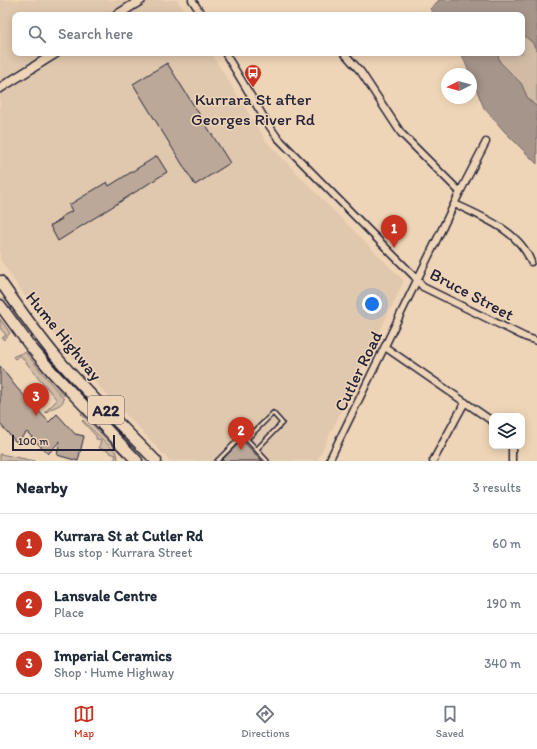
<!DOCTYPE html>
<html lang="en">
<head>
<meta charset="utf-8">
<style>
  :root { --surface:#fff; --page:#f6f6f7; --text:#1f2937; --muted:#747a83; --line:#e0e1e3; --accent:#c8321e }
  body { margin:0; font-family:Itim,sans-serif; background:var(--page); color:var(--text) }
  .controls { position:absolute; right:12px; bottom:12px; display:grid; overflow:hidden; border-radius:8px; box-shadow:0 2px 10px #0003 }
  .controls button { width:36px; height:36px; display:grid; place-items:center; padding:0; border:0; border-bottom:1px solid var(--line); background:var(--surface); color:var(--text); font:20px sans-serif }
  .compass { position:absolute; left:441px; top:68px; width:36px; height:36px; border-radius:50%; background:var(--surface); box-shadow:0 2px 10px #0003; rotate:265deg }
  .scale { position:absolute; left:12px; bottom:10px; width:103px; box-sizing:border-box; padding-left:4px; border:2px solid #22223b; border-top:0; font-size:11px; line-height:14px; white-space:nowrap; color:#22223b; -webkit-text-stroke:3px #efd5b7; paint-order:stroke }
  .you { position:absolute; left:372px; top:304px; width:14px; height:14px; margin:-10px; border:3px solid #fff; border-radius:50%; background:#1a73e8; box-shadow:0 0 0 6px #1a73e833 }
  .badge { display:grid; place-items:center; width:26px; height:26px; border-radius:50%; background:var(--accent); color:#fff; font-size:13px; font-weight:700 }
  .pin { position:absolute; translate:-50% -33px; filter:drop-shadow(0 1px 2px #0008) }
  .pin::after { content:''; position:absolute; top:21px; width:14px; height:12px; background:inherit; clip-path:polygon(0 0,100% 0,50% 100%) }
  .list { margin:0; padding:0; list-style:none }
  h2 { display:flex; justify-content:space-between; align-items:center; height:52px; margin:0; padding:0 16px; font-size:17px }
  h2 small { font-size:13px; font-weight:400; color:var(--muted) }
  .list li { display:grid; grid-template-columns:26px 1fr auto; gap:12px; align-items:center; box-sizing:border-box; height:60px; padding:0 16px; border-top:1px solid var(--line) }
  .list b { display:block; font-size:15px; white-space:nowrap }
  .list p { margin:0; font-size:13px; white-space:nowrap; color:var(--muted) }
  .list em { font-size:13px; font-style:normal; color:var(--muted) }
  .icon { flex:none; width:22px; height:22px; fill:none; stroke:currentColor; stroke-width:2; stroke-linecap:round; stroke-linejoin:round }
  .map { position:relative; flex:none; width:537px; height:461px; overflow:hidden }
  .search { position:absolute; background:var(--surface); box-shadow:0 2px 10px #0003; left:12px; right:12px; top:12px; height:44px; display:flex; align-items:center; gap:10px; box-sizing:border-box; padding:0 14px; border-radius:8px; color:var(--muted); font-size:15px }
  .sheet { height:232px; background:var(--surface) }
  nav { display:flex; justify-content:space-around; align-items:center; box-sizing:border-box; height:56px; border-top:1px solid var(--line); background:var(--surface); font-size:11px; color:var(--muted) }
  nav a { display:grid; justify-items:center; gap:2px }
  nav .on { color:var(--accent) }
  .map>svg:first-child { display:block }
</style>
</head>
<body>
<div class="map">
<svg width="537" height="461" viewBox="0 0 537 461">
  <rect width="100%" height="100%" fill="#efd5b7"/>
  <filter id="ink" filterUnits="userSpaceOnUse"><feTurbulence type="fractalNoise" baseFrequency=".025" numOctaves="2"/><feDisplacementMap in="SourceGraphic" scale="8" xChannelSelector="R" yChannelSelector="G"/><feConvolveMatrix kernelMatrix="1 2 1 2 8 2 1 2 1" color-interpolation-filters="sRGB"/></filter>
  <g filter="url(#ink)">
    <!-- built -->
    <path fill="#e0c8ae" d="M 0,0 L 177,0 L 187,15 L 15,15 L 15,53 L 211,53 L 266,141 L 319,196 L 404,281 L 317,461 L 170,461 L 72,358 L 19,288 L 0,259 Z"/>
    <!-- green -->
    <path fill="#d1bba5" stroke="#7a6e70" d="M 522,34 L 532,42 L 537,51 L 537,107 L 528,99 L 521,83 L 500,62 L 497,53 L 522,53 Z
      M 0,319 L 10,333 L 4,340 L 2,338 L 6,335 L 0,328 Z
      M 25,352 L 64,399 C 62,406 56,406 51,409 C 49,410 47,412 46,413 L 45,412 L 57,400 L 20,355 L 15,359 L 13,357 L 14,356 Z
      M 27,352 L 30,353 L 62,391 L 64,393 L 64,396 Z
      M 82,413 L 122,453 L 123,456 L 81,414 Z
      M 83,420 L 117,453 L 118,459 L 118,461 L 114,461 L 116,455 L 110,453 L 109,451 L 99,448 L 101,440 L 96,439 L 96,436 L 82,421 Z
      M 0,454 L 35,461 L 0,461 Z"/>
    <!-- water -->
    <path fill="#a6958b" stroke="#71676b" d="M 439,0 L 537,0 L 537,51 L 532,42 L 522,34 L 522,15 L 435,15 L 430,9 Z
      M 461,53 L 497,53 L 500,62 L 521,83 L 528,99 L 537,107 L 537,164 L 504,131 L 484,108 L 471,76 L 471,74 L 470,74 Z"/>
    <!-- building -->
    <path fill="#bca898" stroke="#22223b" d="M 167,63 L 230,163 L 195,185 L 133,84 Z
      M 157,156 L 167,172 L 58,241 L 50,226 L 62,219 L 61,217 L 72,211 L 69,205 L 107,182 L 109,186 Z
      M 0,366 L 16,387 L 49,422 L 57,414 L 75,434 L 84,436 L 78,461 L 57,455 L 60,441 L 48,454 L 27,432 L 16,442 L 0,424 Z
      M 242,440 L 262,461 L 221,461 Z"/>
    <g fill="none" stroke-linecap="round" stroke-linejoin="round">
      <defs>
        <path id="service" d="M 247,439 L 273,413 L 282,423 L 257,449
          M 217,461 L 243,435 L 267,461"/>
        <path id="minor" d="M 192,0 L 202,15
          M 225,53 L 268,124 L 277,137 L 395,257 L 414,276 L 423,287 L 525,337 L 537,341
          M 344,53 L 361,72 L 401,133 L 460,192
          M 455,204 C 482,217 520,231 531,262
          M 385,347 L 492,421
          M 329,461 L 460,192 L 486,142
          M 433,461 L 465,402
          M 512,461 L 512,446"/>
        <path id="tertiary" d="M 117,15 L 141,0
          M 0,88 L 56,53"/>
        <path id="trunk" d="M 0,281 C 18,307 37,334 58,359 C 89,395 123,427 156,461
          M 0,305 L 30,346 L 53,373 L 137,461"/>
      </defs>
      <!-- service casing -->
      <use href="#service" stroke="#22223b" stroke-width="6"/>
      <!-- minor casing -->
      <use href="#minor" stroke="#22223b" stroke-width="9"/>
      <!-- tertiary casing -->
      <use href="#tertiary" stroke="#22223b" stroke-width="11"/>
      <!-- trunk casing -->
      <use href="#trunk" stroke="#22223b" stroke-width="13"/>
      <!-- service -->
      <use href="#service" stroke="#efd5b7" stroke-width="3"/>
      <!-- minor -->
      <use href="#minor" stroke="#efd5b7" stroke-width="6"/>
      <!-- tertiary -->
      <use href="#tertiary" stroke="#efd5b7" stroke-width="8"/>
      <!-- trunk -->
      <use href="#trunk" stroke="#efd5b7" stroke-width="10"/>
    </g>
  </g>
  <!-- icons -->
  <defs>
    <symbol id="bus-pin" viewBox="-11 -11 22 30"><path d="M0 17L-7.5 6A9.5 9.5 0 1 1 7.5 6Z" fill="#c8321e" stroke="#efd5b7"/><path d="M-5-6H5V4H4V6H2V4H-2V6H-4V4H-5ZM-3.5-4V0h7V-4ZM-3.5 1.2v1.5H-2V1.2ZM2 1.2v1.5H3.5V1.2Z" fill="#fff"/></symbol>
  </defs>
  <g fill-rule="evenodd">
    <use href="#bus-pin" x="243" y="63" width="20" height="27"/>
  </g>
  <g text-anchor="middle" stroke-width="3" stroke-linejoin="round" paint-order="stroke">
    <!-- shield labels -->
    <rect fill="#efd5b7" stroke="#605860" stroke-width="1" x="88" y="396" width="36" height="28" rx="3"/>
    <g font-size="16" font-weight="bold" fill="#22223b">
      <text x="106" y="416">A22</text>
    </g>
    <!-- poi labels -->
    <g font-size="17" fill="#22223b" stroke="#efd5b7">
      <text x="253" y="105">Kurrara St after<tspan x="253" dy="20">Georges River Rd</tspan></text>
    </g>
    <!-- street labels -->
    <g font-size="17" fill="#22223b" stroke="#efd5b7">
      <text transform="translate(472 294) rotate(28)" y="6">Bruce Street</text>
      <text transform="translate(64 336) rotate(51)" y="6">Hume Highway</text>
      <text transform="translate(358 371) rotate(-64)" y="6">Cutler Road</text>
    </g>
  </g>
</svg>
<div class="controls">
<button><svg class="icon" aria-label="layers" viewBox="0 0 24 24"><path d="M12 4l9 5-9 5-9-5zM3 14l9 5 9-5"/></svg></button>
</div>
<svg class="compass" viewBox="-18 -18 36 36"><path d="M0-13l5 13h-10z" fill="#e53935"/><path d="M0 13l5-13h-10z" fill="#747a83"/></svg>
<div class="scale">100 m</div>
<div class="you"></div>
<div class="pin badge" style="left:394px;top:248px">1</div>
<div class="pin badge" style="left:241px;top:450px">2</div>
<div class="pin badge" style="left:36px;top:416px">3</div>
<div class="search"><svg class="icon" aria-label="search" viewBox="0 0 24 24"><circle cx="10" cy="10" r="6"/><path d="M15 15l6 6"/></svg>Search here</div>
</div>
<section class="sheet">
<h2>Nearby<small>3 results</small></h2>
<ul class="list">
<li><span class="badge">1</span><div><b>Kurrara St at Cutler Rd</b><p>Bus stop · Kurrara Street</p></div><em>60 m</em></li>
<li><span class="badge">2</span><div><b>Lansvale Centre</b><p>Place</p></div><em>190 m</em></li>
<li><span class="badge">3</span><div><b>Imperial Ceramics</b><p>Shop · Hume Highway</p></div><em>340 m</em></li>
</ul>
</section>
<nav>
<a class="on"><svg class="icon" aria-label="map" viewBox="0 0 24 24"><path d="M3 6l6-2 6 2 6-2v14l-6 2-6-2-6 2zM9 4v14M15 6v14"/></svg>Map</a>
<a><svg class="icon" aria-label="directions" viewBox="0 0 24 24"><path d="M12 3l9 9-9 9-9-9zM9 14v-3h6M13 9l2 2-2 2"/></svg>Directions</a>
<a><svg class="icon" aria-label="saved" viewBox="0 0 24 24"><path d="M7 4h10v16l-5-4-5 4z"/></svg>Saved</a>
</nav>
</body>
</html>
